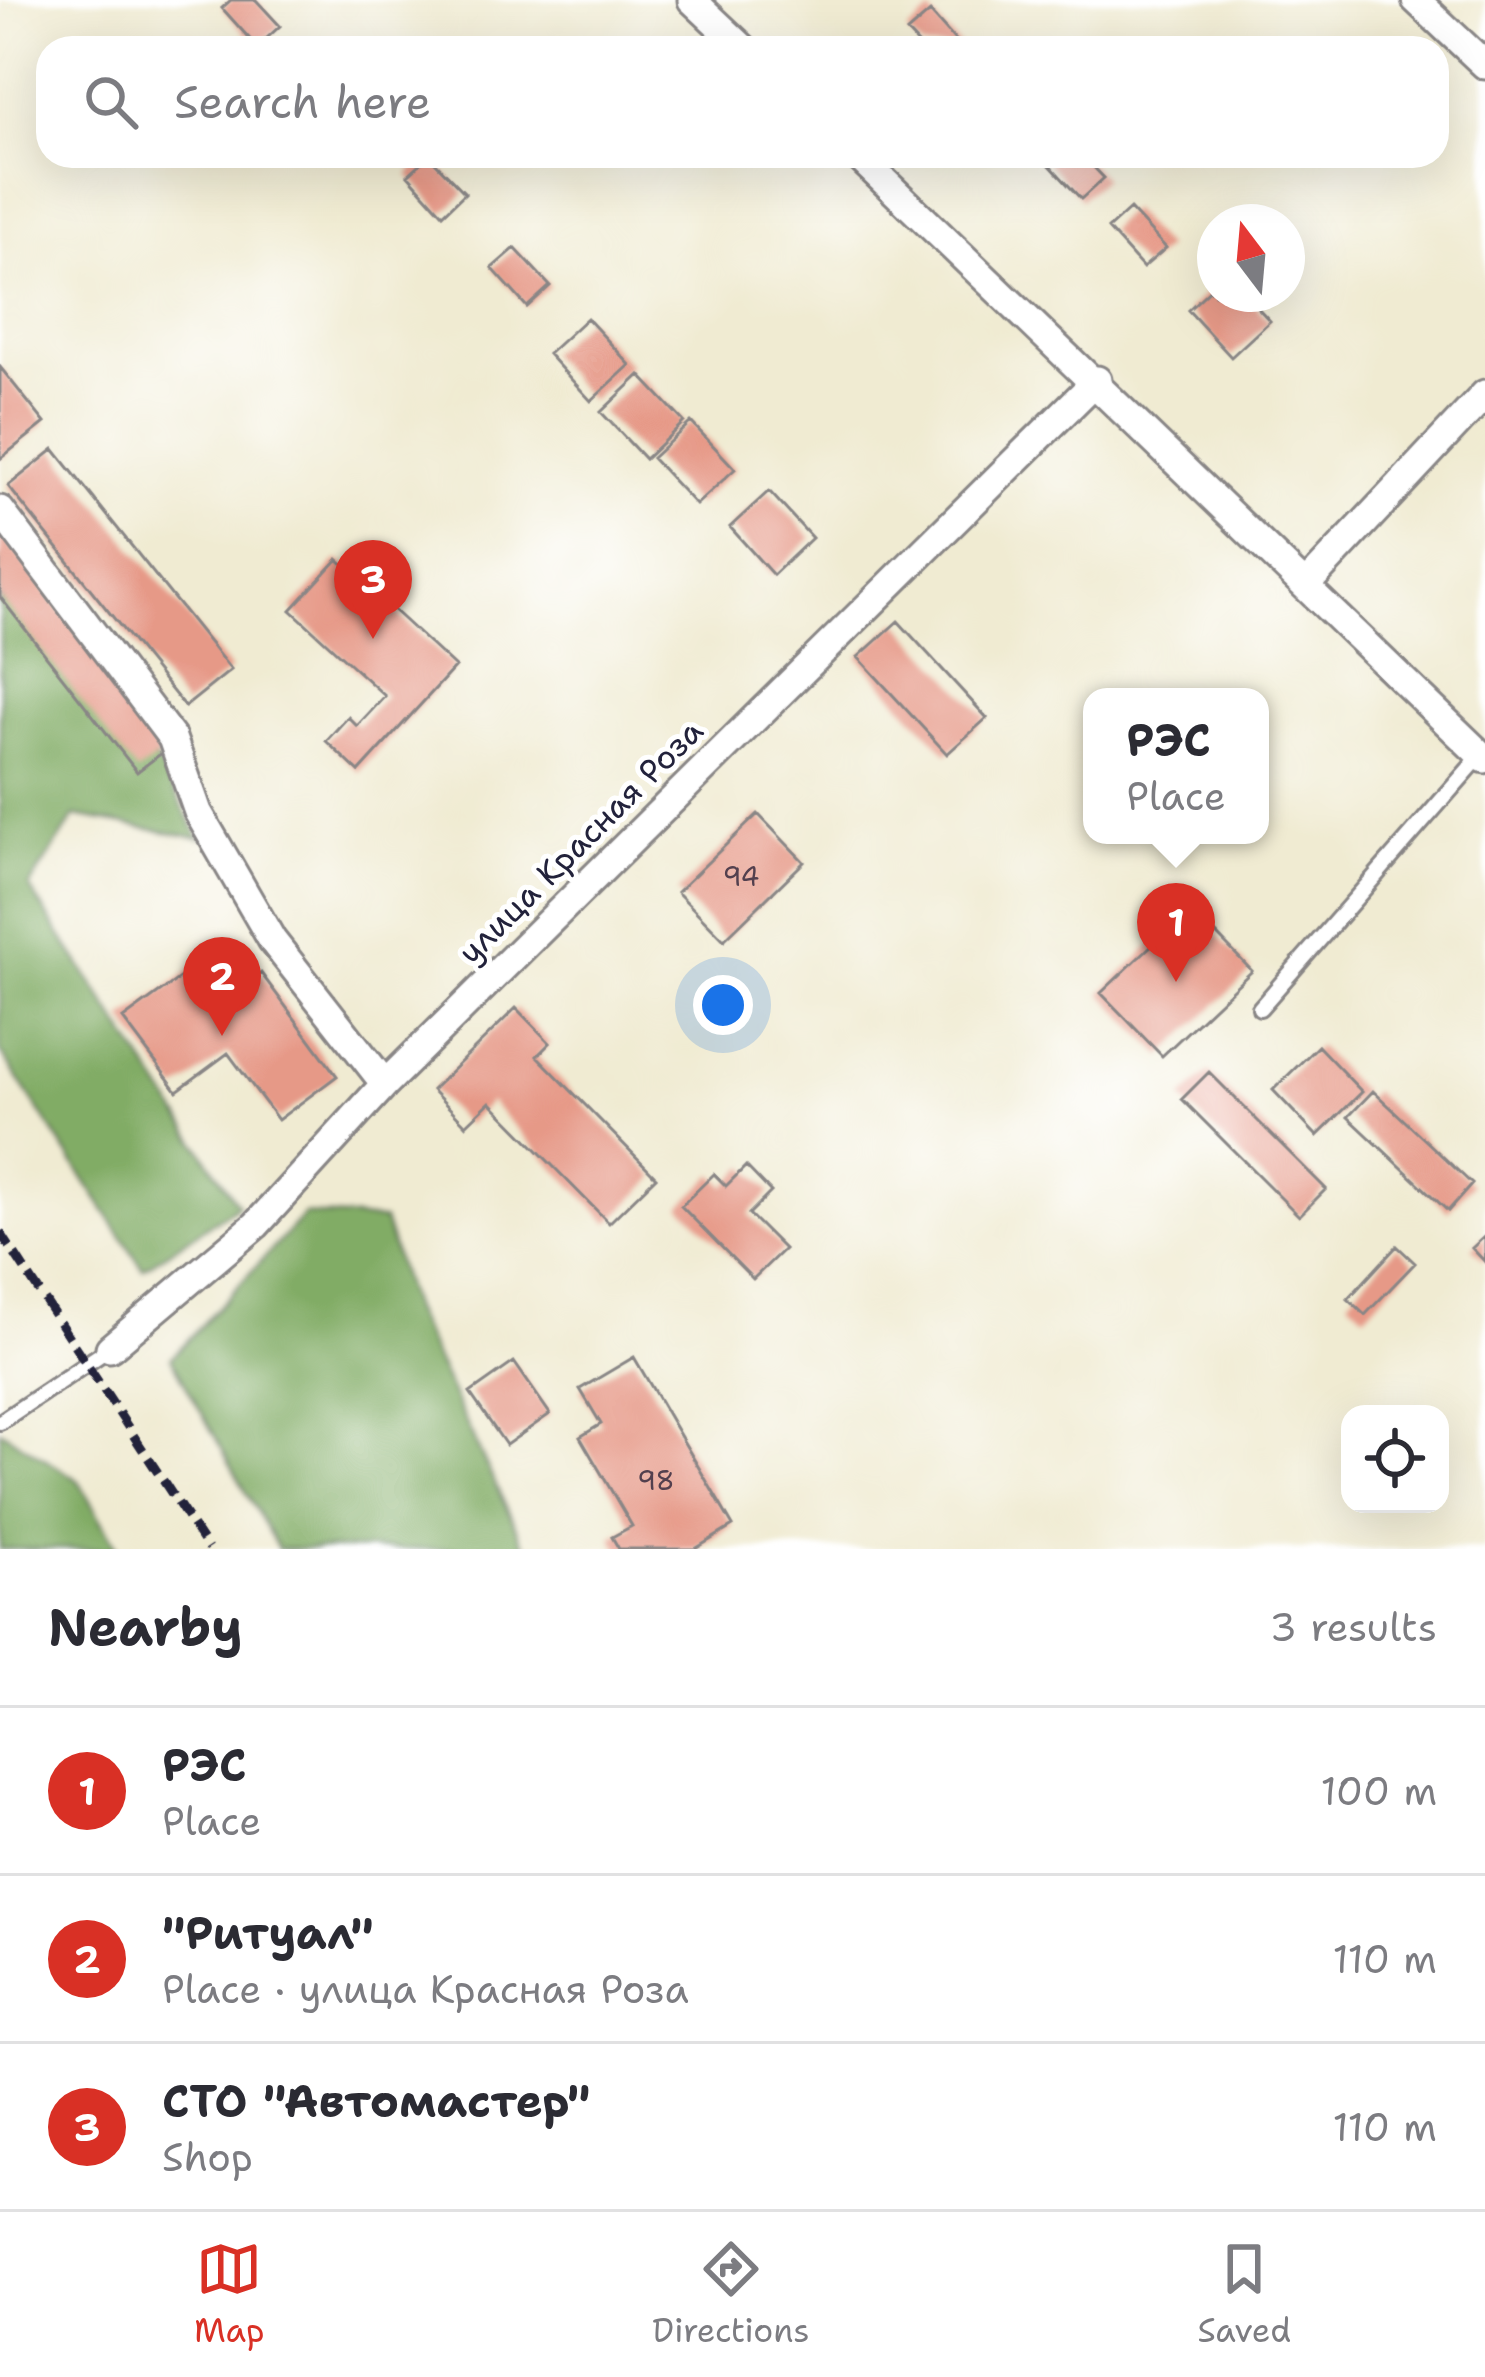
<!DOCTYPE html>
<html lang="en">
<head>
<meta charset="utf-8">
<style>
  :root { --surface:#fff; --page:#f7f7f7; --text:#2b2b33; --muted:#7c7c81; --line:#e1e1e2; --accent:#d93025 }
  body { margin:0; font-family:"Shantell Sans",sans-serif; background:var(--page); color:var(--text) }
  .controls { position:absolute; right:36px; bottom:36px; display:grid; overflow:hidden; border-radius:24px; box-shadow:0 12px 48px #0002 }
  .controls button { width:108px; height:108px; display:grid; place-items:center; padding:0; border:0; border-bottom:3px solid var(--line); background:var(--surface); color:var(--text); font:60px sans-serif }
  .compass { position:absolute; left:1197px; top:204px; width:108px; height:108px; border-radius:50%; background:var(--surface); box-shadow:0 12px 48px #0002; rotate:344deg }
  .you { position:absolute; left:723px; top:1005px; width:42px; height:42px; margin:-30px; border:9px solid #fff; border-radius:50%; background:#1a73e8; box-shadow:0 0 0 18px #1a73e833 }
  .badge { display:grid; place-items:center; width:78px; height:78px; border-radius:50%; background:var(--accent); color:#fff; font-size:39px; font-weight:700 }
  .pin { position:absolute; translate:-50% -99px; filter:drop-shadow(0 3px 6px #0008) }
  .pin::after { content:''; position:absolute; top:63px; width:42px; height:36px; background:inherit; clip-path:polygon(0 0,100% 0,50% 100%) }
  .popup { position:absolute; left:1083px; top:688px; width:186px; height:156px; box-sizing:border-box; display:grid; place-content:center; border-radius:24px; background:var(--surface); filter:drop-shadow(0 3px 9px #0005); font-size:39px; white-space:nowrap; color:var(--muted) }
  .popup b { font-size:45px; color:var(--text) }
  .popup::after { content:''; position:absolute; left:50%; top:100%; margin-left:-24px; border:24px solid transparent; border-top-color:var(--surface) }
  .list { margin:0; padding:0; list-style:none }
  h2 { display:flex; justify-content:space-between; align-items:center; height:156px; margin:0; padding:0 48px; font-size:51px }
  h2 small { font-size:39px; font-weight:400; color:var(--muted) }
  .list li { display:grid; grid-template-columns:78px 1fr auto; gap:36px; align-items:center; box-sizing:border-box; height:168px; padding:0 48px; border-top:3px solid var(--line) }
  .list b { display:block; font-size:45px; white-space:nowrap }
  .list p { margin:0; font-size:39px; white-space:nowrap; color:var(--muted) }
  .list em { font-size:39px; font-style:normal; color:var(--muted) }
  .icon { flex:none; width:66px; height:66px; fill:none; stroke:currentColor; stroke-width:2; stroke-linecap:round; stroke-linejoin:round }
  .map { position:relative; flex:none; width:1485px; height:1549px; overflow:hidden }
  .search { position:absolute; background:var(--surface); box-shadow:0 12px 48px #0002; left:36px; right:36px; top:36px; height:132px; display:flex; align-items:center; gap:30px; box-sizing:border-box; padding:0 42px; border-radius:36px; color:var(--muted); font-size:45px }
  .sheet { height:660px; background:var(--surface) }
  nav { display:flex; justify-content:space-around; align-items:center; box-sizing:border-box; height:168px; border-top:3px solid var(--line); background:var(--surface); font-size:33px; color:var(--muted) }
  nav a { display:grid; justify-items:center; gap:6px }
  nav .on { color:var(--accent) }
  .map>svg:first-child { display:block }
</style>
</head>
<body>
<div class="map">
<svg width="1485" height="1549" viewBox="0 0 1485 1549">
  <rect width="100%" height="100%" fill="#fff"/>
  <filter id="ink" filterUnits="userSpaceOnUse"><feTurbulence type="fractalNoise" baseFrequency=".00833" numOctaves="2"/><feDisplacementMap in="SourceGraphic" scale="24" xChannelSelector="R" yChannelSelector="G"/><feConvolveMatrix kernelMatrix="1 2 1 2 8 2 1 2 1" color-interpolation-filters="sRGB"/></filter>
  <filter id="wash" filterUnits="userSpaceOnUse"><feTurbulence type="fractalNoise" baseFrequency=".004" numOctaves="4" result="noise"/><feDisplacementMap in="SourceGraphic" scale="48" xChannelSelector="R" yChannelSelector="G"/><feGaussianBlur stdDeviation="2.7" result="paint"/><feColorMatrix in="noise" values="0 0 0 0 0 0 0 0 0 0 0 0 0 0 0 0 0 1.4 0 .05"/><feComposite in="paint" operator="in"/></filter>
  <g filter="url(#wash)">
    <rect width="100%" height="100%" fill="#f0ebd2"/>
    <!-- forest -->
    <path fill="#81ac65" stroke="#526750" stroke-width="3" d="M 0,560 L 156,759 L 200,838 L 75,816 L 29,887 L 238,1205 L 143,1269 L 0,1051 Z
      M 305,1214 L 384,1220 L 412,1310 L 526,1549 L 278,1549 L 171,1358 Z
      M 0,1430 L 78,1480 L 118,1549 L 0,1549 Z"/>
    <g id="blocks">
      <!-- building -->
      <path fill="#e69987" d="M 231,0 L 256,0 L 280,26 L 257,47 L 222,8 Z
        M 930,12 L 962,48 L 922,48 L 907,32 Z
        M 429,156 L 465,193 L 443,214 L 408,175 Z
        M 1051,156 L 1083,156 L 1104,178 L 1081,199 L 1046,161 Z
        M 1130,209 L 1166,248 L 1143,268 L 1108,229 Z
        M 515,248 L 550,286 L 527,307 L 492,268 Z
        M 1215,285 L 1215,294 L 1245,294 L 1270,321 L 1231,357 L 1188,310 Z
        M 587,318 L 630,365 L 591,401 L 548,354 Z
        M 0,367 L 45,423 L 0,459 Z
        M 640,375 L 684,422 L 645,459 L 601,412 Z
        M 691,422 L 735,469 L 696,505 L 652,458 Z
        M 54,449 L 231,670 L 185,707 L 8,486 Z
        M 769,491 L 812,538 L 773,575 L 730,527 Z
        M 0,531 L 167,749 L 137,772 L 0,597 Z
        M 338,559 L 455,667 L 359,772 L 326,741 L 348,717 L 357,726 L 385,696 L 291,610 Z
        M 898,621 L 987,718 L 947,754 L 858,657 Z
        M 758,814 L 804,862 L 724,940 L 677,892 Z
        M 1191,908 L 1252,971 L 1162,1056 L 1101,993 Z
        M 204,960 L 231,995 L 261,973 L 337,1076 L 278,1120 L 228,1053 L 177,1091 L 123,1019 Z
        M 516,1008 L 550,1043 L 537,1056 L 656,1177 L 609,1223 L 490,1102 L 466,1125 L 432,1090 Z
        M 1318,1046 L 1362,1092 L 1317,1136 L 1273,1090 Z
        M 1209,1072 L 1326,1189 L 1299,1216 L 1182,1099 Z
        M 1373,1091 L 1472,1184 L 1448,1211 L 1348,1117 Z
        M 746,1166 L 771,1192 L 749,1214 L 784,1249 L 753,1279 L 681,1206 L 714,1174 L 726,1186 Z
        M 1485,1236 L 1485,1262 L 1472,1248 Z
        M 1397,1246 L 1415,1263 L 1365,1315 L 1348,1299 Z
        M 634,1357 L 733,1526 L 695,1549 L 619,1549 L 612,1537 L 632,1526 L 580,1437 L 601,1424 L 580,1389 Z
        M 514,1362 L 550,1414 L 506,1445 L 470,1393 Z"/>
    </g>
  </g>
  <g filter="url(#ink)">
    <use href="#blocks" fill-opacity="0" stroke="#898686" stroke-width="3"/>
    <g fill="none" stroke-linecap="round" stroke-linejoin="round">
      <defs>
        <path id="service" d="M 1260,1008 L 1481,755
          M 0,1422 L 110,1348"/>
        <path id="minor" d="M 692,0 L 743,48
          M 1416,0 L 1485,65
          M 858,156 L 1485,759
          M 0,510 L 172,738 L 198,812 L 272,940 L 385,1084
          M 1306,585 L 1485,394
          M 110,1348 L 256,1225 L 385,1084 L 1097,380"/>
      </defs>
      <!-- service casing -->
      <use href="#service" stroke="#898686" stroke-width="20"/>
      <!-- minor casing -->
      <use href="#minor" stroke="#898686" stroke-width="33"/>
      <!-- service -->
      <use href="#service" stroke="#fff" stroke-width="14"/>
      <!-- minor -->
      <use href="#minor" stroke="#fff" stroke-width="27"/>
      <!-- rail -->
      <path stroke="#22223b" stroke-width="9" stroke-dasharray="18 9" stroke-linecap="butt" d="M 0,1232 L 208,1549"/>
    </g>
  </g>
  <g text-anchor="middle" stroke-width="10" stroke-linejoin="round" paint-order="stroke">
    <!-- number labels -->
    <g font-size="27" fill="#53404e">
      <text x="741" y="886">94</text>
      <text x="656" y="1490">98</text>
    </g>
    <!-- street labels -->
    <g font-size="33" fill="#22223b" stroke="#fff">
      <text transform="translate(580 841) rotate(-45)" y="12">улица Красная Роза</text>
    </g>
  </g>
</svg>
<div class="controls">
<button><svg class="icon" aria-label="locate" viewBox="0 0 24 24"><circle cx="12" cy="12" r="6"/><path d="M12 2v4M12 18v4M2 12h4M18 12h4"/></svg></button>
</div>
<svg class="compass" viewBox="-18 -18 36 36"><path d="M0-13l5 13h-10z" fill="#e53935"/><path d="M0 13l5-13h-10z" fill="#7c7c81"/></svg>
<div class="you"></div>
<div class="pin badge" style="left:1176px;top:982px">1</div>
<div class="popup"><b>РЭС</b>Place</div>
<div class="pin badge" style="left:222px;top:1036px">2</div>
<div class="pin badge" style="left:373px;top:639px">3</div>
<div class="search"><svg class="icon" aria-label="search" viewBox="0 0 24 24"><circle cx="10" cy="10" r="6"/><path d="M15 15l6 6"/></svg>Search here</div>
</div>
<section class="sheet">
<h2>Nearby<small>3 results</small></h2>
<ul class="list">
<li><span class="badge">1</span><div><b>РЭС</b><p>Place</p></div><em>100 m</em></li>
<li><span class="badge">2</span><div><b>&quot;Ритуал&quot;</b><p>Place · улица Красная Роза</p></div><em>110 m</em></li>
<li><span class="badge">3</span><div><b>СТО &quot;Автомастер&quot;</b><p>Shop</p></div><em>110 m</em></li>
</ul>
</section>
<nav>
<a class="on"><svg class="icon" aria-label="map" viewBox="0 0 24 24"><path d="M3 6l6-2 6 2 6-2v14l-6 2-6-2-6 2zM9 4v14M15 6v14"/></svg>Map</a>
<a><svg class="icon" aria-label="directions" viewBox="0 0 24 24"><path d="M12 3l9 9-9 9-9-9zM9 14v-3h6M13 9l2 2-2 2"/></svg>Directions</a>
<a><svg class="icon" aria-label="saved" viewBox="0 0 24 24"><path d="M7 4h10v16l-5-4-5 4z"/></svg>Saved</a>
</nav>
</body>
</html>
